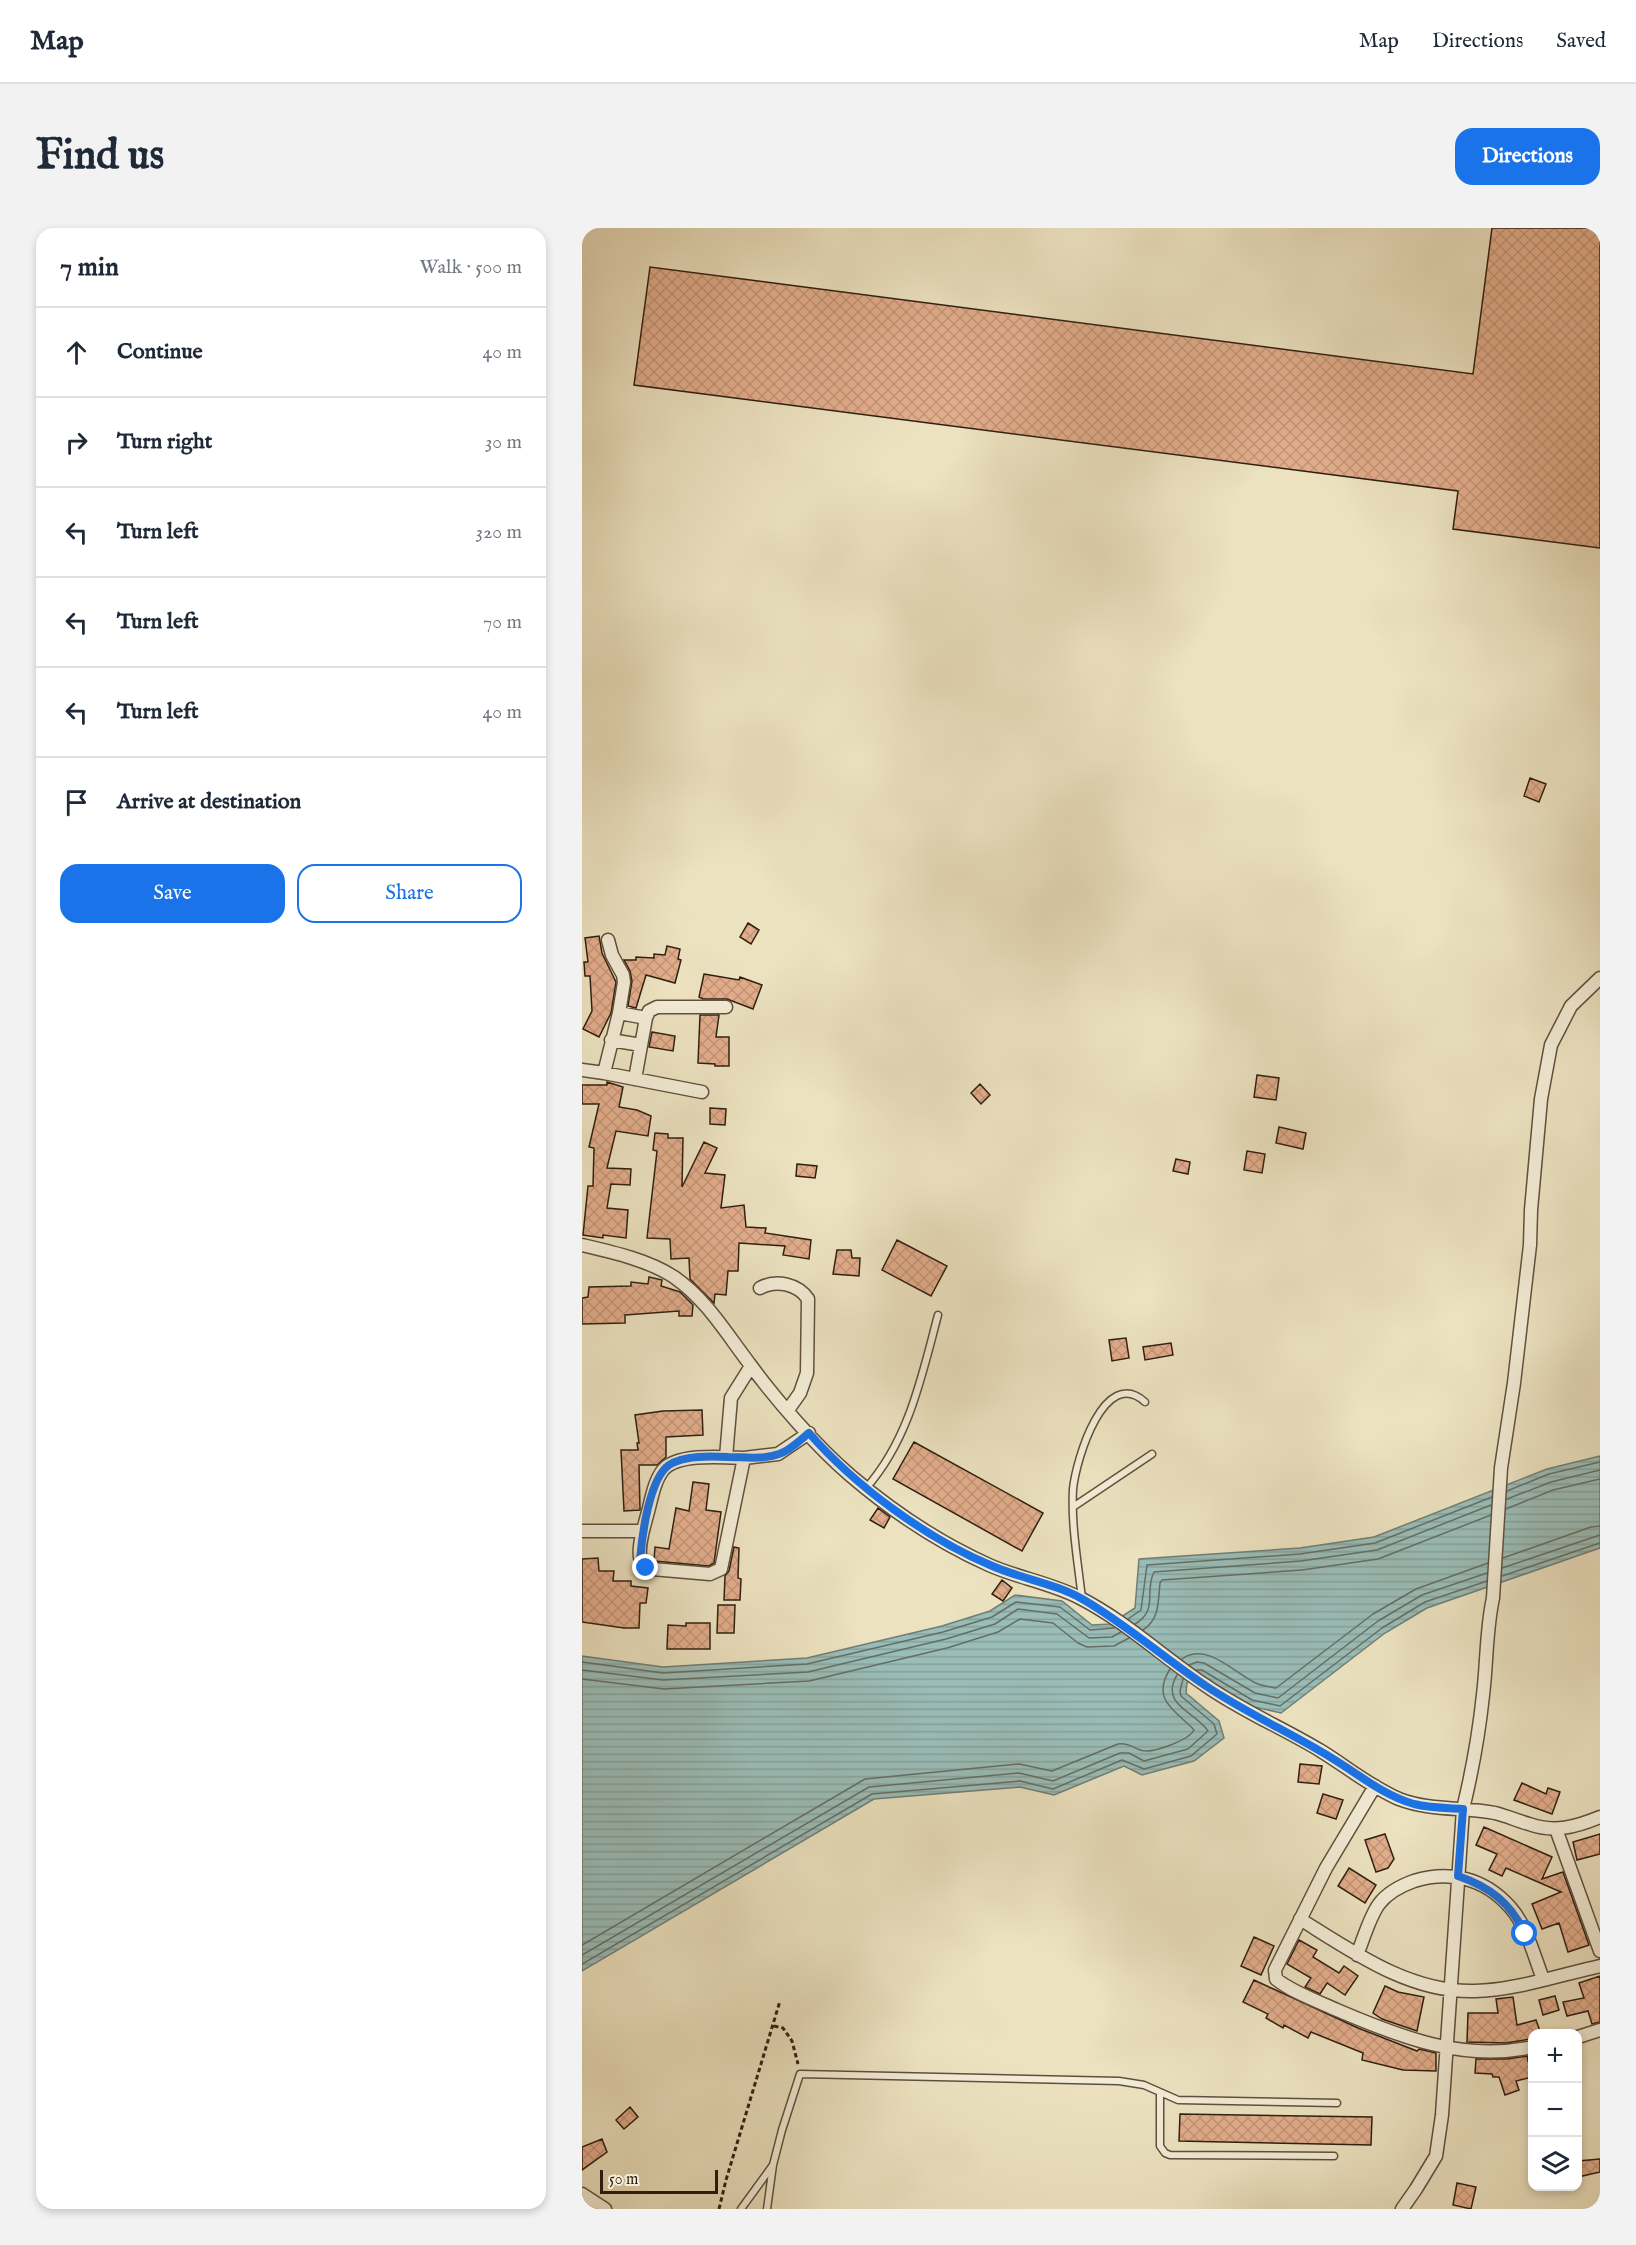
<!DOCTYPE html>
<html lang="en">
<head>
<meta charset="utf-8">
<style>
  :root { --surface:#fff; --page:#f2f2f3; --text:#1f2937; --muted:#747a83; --line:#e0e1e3; --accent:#1a73e8 }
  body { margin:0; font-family:"IM FELL English",serif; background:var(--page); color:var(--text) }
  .controls { position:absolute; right:18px; bottom:18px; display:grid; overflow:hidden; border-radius:12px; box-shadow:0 3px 9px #0003 }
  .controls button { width:54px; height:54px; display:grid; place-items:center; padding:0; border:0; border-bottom:2px solid var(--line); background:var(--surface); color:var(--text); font:30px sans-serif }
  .scale { position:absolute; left:18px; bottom:15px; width:118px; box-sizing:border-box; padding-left:6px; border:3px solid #301f11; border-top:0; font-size:16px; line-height:21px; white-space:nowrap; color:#301f11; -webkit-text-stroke:4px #f3ecd6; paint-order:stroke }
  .stop { position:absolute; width:18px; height:18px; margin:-14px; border:4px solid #1a73e8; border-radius:50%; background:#fff }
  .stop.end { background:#1a73e8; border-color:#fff; box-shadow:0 2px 6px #0008 }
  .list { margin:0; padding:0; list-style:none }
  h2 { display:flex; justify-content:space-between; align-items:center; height:78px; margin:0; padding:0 24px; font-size:26px }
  h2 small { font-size:20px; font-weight:400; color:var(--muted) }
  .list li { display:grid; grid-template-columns:39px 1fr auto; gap:18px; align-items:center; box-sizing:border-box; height:90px; padding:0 24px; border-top:2px solid var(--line) }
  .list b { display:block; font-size:22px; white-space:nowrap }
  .list em { font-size:20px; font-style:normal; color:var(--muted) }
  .actions { display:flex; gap:12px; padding:18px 24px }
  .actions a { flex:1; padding:14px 0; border:2px solid var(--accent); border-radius:18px; text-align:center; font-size:21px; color:var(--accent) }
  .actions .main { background:var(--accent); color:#fff }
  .icon { flex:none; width:33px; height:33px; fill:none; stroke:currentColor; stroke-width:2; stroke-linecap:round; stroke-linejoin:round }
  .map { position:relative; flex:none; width:1018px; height:1981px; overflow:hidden; border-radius:18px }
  header { display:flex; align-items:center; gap:36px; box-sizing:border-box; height:84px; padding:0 30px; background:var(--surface); border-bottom:2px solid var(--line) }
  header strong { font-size:28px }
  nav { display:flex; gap:33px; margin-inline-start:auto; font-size:21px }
  .intro { display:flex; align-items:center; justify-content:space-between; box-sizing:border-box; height:144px; padding:0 36px }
  h1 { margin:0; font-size:42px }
  .button { padding:15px 27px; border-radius:18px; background:var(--accent); color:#fff; font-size:21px; font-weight:700 }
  main { display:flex; gap:36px; padding:0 36px }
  aside { flex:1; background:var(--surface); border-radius:18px; box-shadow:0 3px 9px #0003 }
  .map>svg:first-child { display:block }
</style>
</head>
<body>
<header>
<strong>Map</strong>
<nav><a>Map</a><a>Directions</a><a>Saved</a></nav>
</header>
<div class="intro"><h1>Find us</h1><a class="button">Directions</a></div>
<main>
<aside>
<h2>7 min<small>Walk · 500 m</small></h2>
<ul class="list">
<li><svg class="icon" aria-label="ahead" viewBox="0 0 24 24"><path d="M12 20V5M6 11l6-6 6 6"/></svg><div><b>Continue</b></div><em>40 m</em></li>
<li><svg class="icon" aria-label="right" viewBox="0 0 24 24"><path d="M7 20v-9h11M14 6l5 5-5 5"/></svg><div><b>Turn right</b></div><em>30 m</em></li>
<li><svg class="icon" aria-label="left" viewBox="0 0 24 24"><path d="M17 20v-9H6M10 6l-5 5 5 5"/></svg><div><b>Turn left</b></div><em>320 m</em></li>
<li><svg class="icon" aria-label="left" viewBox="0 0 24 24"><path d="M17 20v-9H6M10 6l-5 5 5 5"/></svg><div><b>Turn left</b></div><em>70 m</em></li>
<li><svg class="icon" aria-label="left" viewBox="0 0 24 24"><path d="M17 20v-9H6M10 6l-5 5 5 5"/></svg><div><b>Turn left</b></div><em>40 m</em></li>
<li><svg class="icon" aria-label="arrive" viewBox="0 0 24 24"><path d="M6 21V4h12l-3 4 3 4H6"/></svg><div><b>Arrive at destination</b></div></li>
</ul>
<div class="actions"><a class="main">Save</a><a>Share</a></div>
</aside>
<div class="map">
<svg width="1018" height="1981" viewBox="0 0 1018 1981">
  <defs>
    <pattern id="water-rules" width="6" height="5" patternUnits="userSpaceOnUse" patternTransform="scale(1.5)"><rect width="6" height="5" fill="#9abdb8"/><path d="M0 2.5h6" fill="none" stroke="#85a29d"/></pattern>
    <pattern id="building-cross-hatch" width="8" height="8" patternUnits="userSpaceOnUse" patternTransform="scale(1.5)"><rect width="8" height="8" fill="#e2ad8b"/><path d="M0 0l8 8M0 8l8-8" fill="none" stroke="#c29477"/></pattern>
  </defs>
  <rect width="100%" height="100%" fill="#ece2c0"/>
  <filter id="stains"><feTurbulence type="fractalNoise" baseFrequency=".00333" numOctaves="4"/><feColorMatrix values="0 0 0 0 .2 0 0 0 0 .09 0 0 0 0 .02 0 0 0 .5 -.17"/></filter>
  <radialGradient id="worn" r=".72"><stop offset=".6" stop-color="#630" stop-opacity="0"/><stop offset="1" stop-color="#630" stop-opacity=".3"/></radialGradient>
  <!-- water -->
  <path fill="url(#water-rules)" stroke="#707e75" stroke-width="1.5" d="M 1018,1228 L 1018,1320 L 845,1380 L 803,1405 L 699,1485 L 668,1478 L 616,1447 L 605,1455 L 604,1465 L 637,1493 L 642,1510 L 612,1533 L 560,1547 L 542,1538 L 472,1567 L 438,1559 L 292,1571 L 0,1743 L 0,1428 L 81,1439 L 225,1430 L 360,1398 L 408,1383 L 433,1367 L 480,1373 L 510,1397 L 528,1396 L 553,1380 L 557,1331 L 718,1320 L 792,1309 L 965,1241 Z"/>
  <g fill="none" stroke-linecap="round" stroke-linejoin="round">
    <!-- shore -->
    <path stroke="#656e64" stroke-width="1.5" d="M 925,1263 L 967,1246 L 1018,1234
      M 925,1271 L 969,1254 L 1018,1242
      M 924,1281 L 971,1262 L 1018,1251
      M 921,1330 L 1009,1299 L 1018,1298
      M 920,1340 L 1018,1307
      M 920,1348 L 1018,1315
      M 546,1391 L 559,1382 L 565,1337 L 718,1326 L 793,1315 L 910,1269
      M 553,1396 C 577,1382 562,1363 572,1344 L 719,1333 L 795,1322 L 909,1277
      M 561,1402 C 578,1391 576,1373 578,1355 L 580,1352 L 720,1342 L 796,1331 L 909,1287
      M 600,1431 C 625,1413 653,1446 676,1456 C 681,1458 688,1459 694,1460 L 791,1386 L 834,1361 L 906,1335
      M 0,1434 L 81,1445 L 225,1436 L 361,1404 L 410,1389 L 434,1374 L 478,1379 L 508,1402 L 532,1400
      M 607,1437 L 615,1434 L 622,1435 L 673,1465 L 696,1470 L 796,1393 L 840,1367 L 905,1345
      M 0,1442 L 81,1452 L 226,1444 L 364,1411 L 413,1396 L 436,1381 L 475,1386 L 507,1410 L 530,1409 L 539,1404
      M 614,1442 L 620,1442 L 670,1472 L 698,1478 L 800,1400 L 843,1374 L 905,1353
      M 0,1451 L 82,1461 L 227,1453 L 365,1420 L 416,1404 L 438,1391 L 471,1395 L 496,1415 L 505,1419 L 532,1418 L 547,1410
      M 0,1717 L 283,1551 L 437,1536 L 470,1543 L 536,1516 C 549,1514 554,1523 564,1523 C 576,1523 607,1512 612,1502 C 595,1483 568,1473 588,1441
      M 0,1727 L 287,1559 L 437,1545 L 471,1553 L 538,1525 L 547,1525 L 562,1533 L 606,1521 L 626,1503 C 614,1484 577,1477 595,1447
      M 0,1736 L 290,1566 L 438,1553 L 471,1561 L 540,1532 L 562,1541 L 609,1528 L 635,1506 L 632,1496 L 599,1468 L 598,1463 L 601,1451"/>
  </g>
  <!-- building -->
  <path fill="url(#building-cross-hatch)" stroke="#301f11" stroke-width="1.5" d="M 910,0 L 1018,0 L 1018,320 L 871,301 L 876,263 L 52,157 L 68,39 L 891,146 Z
    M 948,550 L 964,556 L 957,574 L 942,568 Z
    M 166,695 L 177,702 L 169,716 L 158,709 Z
    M 17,708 L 20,725 L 34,754 L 29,785 L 17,809 L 1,801 L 10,783 L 8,748 L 3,748 L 2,734 L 6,734 L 3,710 Z
    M 85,718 L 98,721 L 96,731 L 99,732 L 93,755 L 64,747 L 54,780 L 46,778 L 50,753 L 48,743 L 42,732 L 54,732 L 54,729 L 72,730 L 72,726 L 83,727 Z
    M 122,746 L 157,752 L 158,749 L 180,757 L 171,781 L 145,771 L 121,771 L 117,769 Z
    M 118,787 L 137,787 L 134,809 L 147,809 L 147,838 L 133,838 L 133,836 L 116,835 Z
    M 70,804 L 93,808 L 91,823 L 67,819 Z
    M 675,847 L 697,850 L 694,872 L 672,869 Z
    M 25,854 L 41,859 L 37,879 L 55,882 L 69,888 L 66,908 L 34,903 L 25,940 L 49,941 L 48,957 L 29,956 L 25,980 L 46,982 L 44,1010 L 21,1007 L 21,1010 L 1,1007 L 6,958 L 11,958 L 12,920 L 7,919 L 17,876 L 0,876 L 0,857 L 25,857 Z
    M 398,856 L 408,867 L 399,876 L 389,865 Z
    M 128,880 L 144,881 L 143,897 L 128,896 Z
    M 697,899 L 724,905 L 721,921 L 694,915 Z
    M 73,905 L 86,906 L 86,910 L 101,910 L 100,959 L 122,914 L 135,920 L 123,945 L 143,947 L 139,980 L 162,977 L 164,999 L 184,1000 L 183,1005 L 229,1012 L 227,1031 L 201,1027 L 203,1018 L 157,1015 L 156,1043 L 146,1043 L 144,1067 L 133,1066 L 132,1075 L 108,1051 L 107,1030 L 89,1031 L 88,1011 L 65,1010 L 75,923 L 71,922 Z
    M 665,923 L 683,926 L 680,945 L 662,942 Z
    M 594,931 L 608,934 L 606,946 L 591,943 Z
    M 215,936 L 235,938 L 233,950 L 214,948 Z
    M 315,1012 L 365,1038 L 349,1068 L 300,1042 Z
    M 255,1022 L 269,1022 L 270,1030 L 278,1030 L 277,1048 L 251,1046 Z
    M 67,1049 L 80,1052 L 79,1058 L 98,1064 L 111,1077 L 110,1088 L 97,1088 L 97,1083 L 43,1087 L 43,1095 L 0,1096 L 0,1070 L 6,1069 L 7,1059 L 49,1058 L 49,1054 L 66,1056 Z
    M 544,1110 L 547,1130 L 530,1133 L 527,1112 Z
    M 589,1115 L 591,1127 L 563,1132 L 561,1119 Z
    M 120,1182 L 121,1207 L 84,1209 L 84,1229 L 75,1237 L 57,1237 L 58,1282 L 42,1283 L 39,1222 L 56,1222 L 55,1215 L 57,1215 L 53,1187 L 81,1183 Z
    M 332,1214 L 461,1285 L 440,1323 L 311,1251 Z
    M 111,1254 L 127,1256 L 124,1282 L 139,1284 L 132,1335 L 127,1338 L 72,1333 L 73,1319 L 87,1321 L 94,1280 L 107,1283 Z
    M 296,1280 L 308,1289 L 302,1300 L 288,1292 Z
    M 152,1319 L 157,1320 L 156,1350 L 159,1351 L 158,1372 L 142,1372 L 143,1348 L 147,1343 Z
    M 16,1330 L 17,1343 L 32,1343 L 31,1353 L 49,1353 L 49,1358 L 66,1360 L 64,1375 L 58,1375 L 57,1400 L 42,1400 L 0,1394 L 0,1331 Z
    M 420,1352 L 430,1360 L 421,1373 L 410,1366 Z
    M 136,1377 L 153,1377 L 152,1405 L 135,1405 Z
    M 104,1395 L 128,1395 L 128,1421 L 85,1421 L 86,1397 L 104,1398 Z
    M 718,1536 L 740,1538 L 737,1556 L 716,1554 Z
    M 940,1555 L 964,1566 L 966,1560 L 978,1564 L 970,1586 L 932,1572 Z
    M 741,1566 L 761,1572 L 754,1591 L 735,1585 Z
    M 902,1599 L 970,1629 L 960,1651 L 981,1644 L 1007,1717 L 986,1724 L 977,1695 L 960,1701 L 950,1676 L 979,1664 L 924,1640 L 920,1648 L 907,1642 L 915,1626 L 894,1617 Z
    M 803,1606 L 812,1631 L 806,1640 L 794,1644 L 783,1612 Z
    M 1018,1606 L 1018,1626 L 995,1632 L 991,1614 Z
    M 767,1640 L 794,1657 L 783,1675 L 756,1658 Z
    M 672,1709 L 692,1718 L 679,1747 L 659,1738 Z
    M 717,1712 L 735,1722 L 731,1729 L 757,1745 L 762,1738 L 776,1748 L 763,1767 L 745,1755 L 738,1766 L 723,1759 L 729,1750 L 705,1736 Z
    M 1018,1748 L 1018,1794 L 1010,1796 L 1006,1783 L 985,1788 L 981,1774 L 1002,1770 L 997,1755 Z
    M 672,1752 L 776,1800 L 835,1823 L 837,1821 L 854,1825 L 854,1843 L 821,1842 L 780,1832 L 781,1825 L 729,1804 L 726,1810 L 702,1797 L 701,1800 L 684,1790 L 686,1786 L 661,1774 Z
    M 803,1758 L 816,1764 L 842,1769 L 835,1803 L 800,1791 L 791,1785 Z
    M 973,1768 L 977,1782 L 961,1787 L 957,1772 Z
    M 931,1769 L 935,1797 L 954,1792 L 959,1806 L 951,1806 L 951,1810 L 948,1811 L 924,1815 L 885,1814 L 886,1785 L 916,1785 L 914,1771 Z
    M 945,1828 L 950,1849 L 934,1853 L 937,1862 L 923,1867 L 917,1849 L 911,1849 L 910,1846 L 893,1845 L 894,1831 L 925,1831 Z
    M 48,1879 L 56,1889 L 42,1901 L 34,1892 Z
    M 598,1886 L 790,1889 L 789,1917 L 597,1913 Z
    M 20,1911 L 25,1924 L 0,1942 L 0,1919 Z
    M 1018,1931 L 1018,1944 L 996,1949 L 996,1933 Z
    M 875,1955 L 894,1959 L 889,1981 L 871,1977 Z"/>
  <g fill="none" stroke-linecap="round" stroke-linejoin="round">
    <defs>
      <path id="lane" d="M 284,1260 C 327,1212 340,1147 356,1087
        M 491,1279 L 570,1226
        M 500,1371 C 496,1335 489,1297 491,1261 C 494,1232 522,1137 563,1174
        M 578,1865 L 578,1918 L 583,1925 L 588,1927 L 752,1928
        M 159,1981 L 191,1937 L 200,1902 L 218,1846 L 537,1853 L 562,1857 L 596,1872 L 755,1875
        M 185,1981 L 191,1937"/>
      <path id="street" d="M 37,785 L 64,790 L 53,851
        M 64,790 L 67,783 L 75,779 L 144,779
        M 29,812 L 59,817
        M 0,842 L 22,845 L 37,785 L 42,754 L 41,747 L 30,727 L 26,712
        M 22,845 L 120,864
        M 0,1017 C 30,1024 66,1032 92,1049 C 124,1071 144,1105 167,1135 C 194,1172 235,1219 269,1248 C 310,1283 358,1315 407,1337 C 436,1350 469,1355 498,1370 C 543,1393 581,1429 623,1457 C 660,1483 701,1500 739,1523 C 765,1539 789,1559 817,1571 C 848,1583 881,1579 913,1585 C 925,1588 936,1593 947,1596 C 972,1605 994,1599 1018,1589
        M 178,1060 C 194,1051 216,1056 226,1071 L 225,1145 L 218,1165 L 206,1182
        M 144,1229 L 149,1170 L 169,1138
        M 162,1230 C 141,1229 95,1225 81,1242 C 71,1255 69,1275 64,1291 C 61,1303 54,1324 60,1336 L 70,1341 L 128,1346 L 139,1341 L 162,1230 L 196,1226 L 227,1205
        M 0,1303 L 61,1303
        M 793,1558 L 744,1640 L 693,1742 L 694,1751 C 710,1764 735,1773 755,1782 C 818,1809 881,1834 951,1819
        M 974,1601 L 1018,1723
        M 718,1691 C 771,1724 828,1765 893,1763 C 930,1763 981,1746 1018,1738
        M 775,1727 C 782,1710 787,1690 797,1676 C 806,1664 818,1658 832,1653 C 868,1642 902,1650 928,1679 C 945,1698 952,1728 961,1751
        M 996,1809 L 1018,1802
        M 0,1966 L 23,1981
        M 820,1981 L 834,1961 L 854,1928 L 860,1887 L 881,1581 C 890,1544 897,1505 901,1467 C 905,1435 904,1402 911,1370 L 919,1240 L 932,1155 L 948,1017 L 949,982 L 959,871 L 969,817 L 989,778 L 1018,750"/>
    </defs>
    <!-- lane casing -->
    <use href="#lane" stroke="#5f503d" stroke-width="9"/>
    <!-- street casing -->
    <use href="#street" stroke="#5f503d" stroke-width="15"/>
    <!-- path -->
    <path stroke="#301f11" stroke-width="3" stroke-dasharray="4.5 3" stroke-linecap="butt" d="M 192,1798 L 201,1800 L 210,1813 L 216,1836
      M 137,1981 L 144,1952 L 198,1773"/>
    <!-- lane -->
    <use href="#lane" stroke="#f3ecd6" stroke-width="6"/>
    <!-- street -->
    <use href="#street" stroke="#f3ecd6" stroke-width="12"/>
  </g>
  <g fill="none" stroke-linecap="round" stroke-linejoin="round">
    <!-- route -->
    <path stroke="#1a73e8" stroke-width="8" d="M 64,1340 L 58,1332 C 60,1308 67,1251 87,1237 C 102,1227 129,1228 146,1229 C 162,1229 181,1232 197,1226 C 208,1223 218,1212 227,1205 C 273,1258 344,1310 408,1337 C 439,1351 473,1355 502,1372 C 545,1397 582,1430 624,1458 C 660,1482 700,1501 738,1523 C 769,1540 797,1566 832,1576 C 848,1580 865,1580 881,1581 L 876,1648 C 908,1659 929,1675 943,1706"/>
  </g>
  <rect width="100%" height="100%" filter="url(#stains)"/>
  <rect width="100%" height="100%" fill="url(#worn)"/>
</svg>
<div class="controls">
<button>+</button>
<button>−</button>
<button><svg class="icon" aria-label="layers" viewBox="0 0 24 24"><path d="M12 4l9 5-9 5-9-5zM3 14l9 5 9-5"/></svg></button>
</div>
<div class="scale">50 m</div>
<div class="stop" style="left:943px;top:1706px"></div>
<div class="stop end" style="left:64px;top:1340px"></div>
</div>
</main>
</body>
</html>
